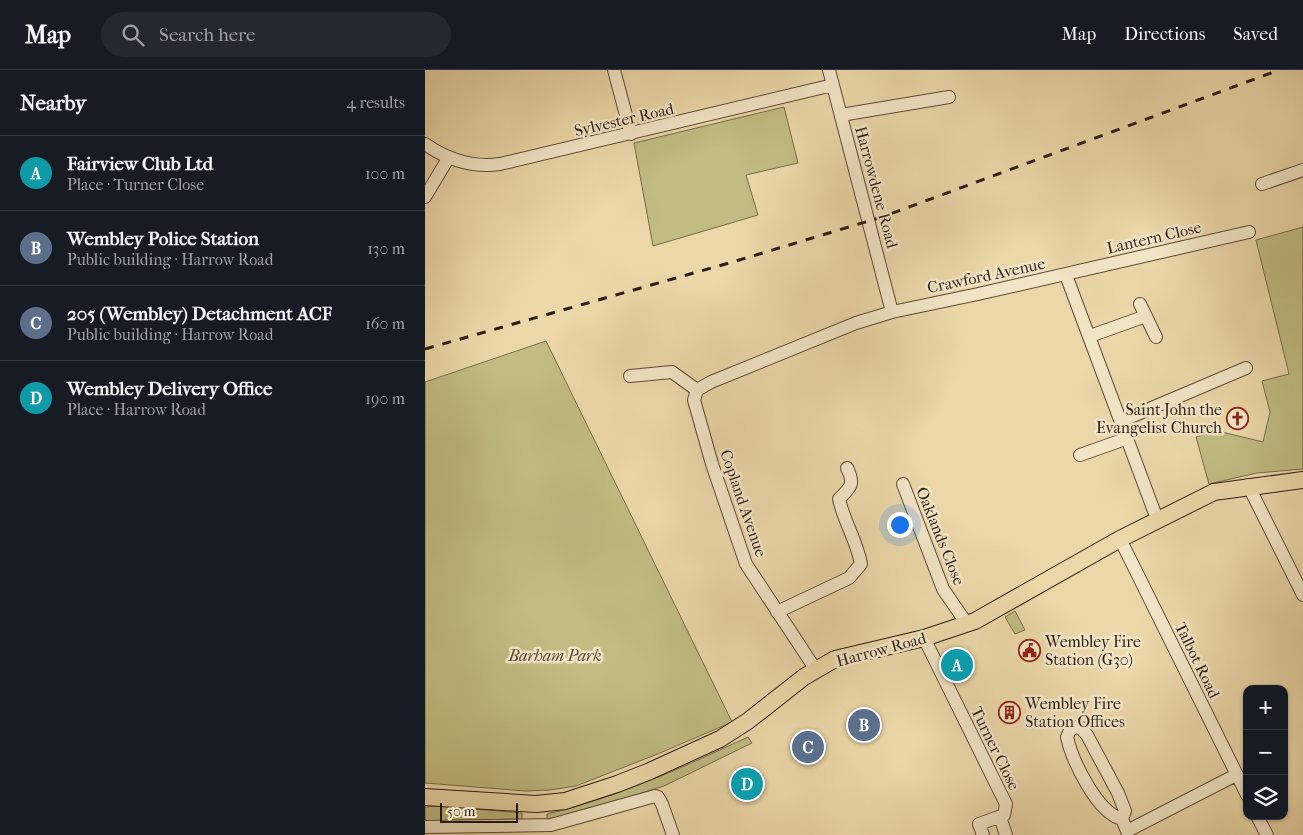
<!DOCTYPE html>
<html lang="en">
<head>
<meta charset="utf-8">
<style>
  :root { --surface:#171b24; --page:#242831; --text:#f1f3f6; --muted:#9ea1a6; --line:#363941; --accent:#db2777 }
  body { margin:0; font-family:"IM FELL French Canon",serif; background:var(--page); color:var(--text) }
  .controls { position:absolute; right:15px; bottom:15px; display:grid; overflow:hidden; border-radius:10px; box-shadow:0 1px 4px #0004 }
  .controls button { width:45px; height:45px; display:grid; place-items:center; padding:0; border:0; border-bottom:1px solid var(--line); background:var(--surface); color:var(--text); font:25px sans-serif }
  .scale { position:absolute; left:15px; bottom:12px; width:78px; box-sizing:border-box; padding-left:5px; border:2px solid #2c1c16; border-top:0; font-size:14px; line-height:18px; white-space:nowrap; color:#2c1c16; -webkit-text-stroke:4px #f2e5c6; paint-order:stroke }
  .you { position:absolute; left:474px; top:454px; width:18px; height:18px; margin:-12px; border:4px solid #fff; border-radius:50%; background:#1a73e8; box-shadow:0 0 0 8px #1a73e833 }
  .badge { display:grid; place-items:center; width:32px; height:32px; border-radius:50%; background:var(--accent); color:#fff; font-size:16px; font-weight:700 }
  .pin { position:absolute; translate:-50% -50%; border:2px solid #fff; box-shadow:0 1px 5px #0006 }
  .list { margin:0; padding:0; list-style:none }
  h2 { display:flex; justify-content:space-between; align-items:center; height:65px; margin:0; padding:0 20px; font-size:21px }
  h2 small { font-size:16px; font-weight:400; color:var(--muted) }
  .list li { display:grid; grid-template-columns:32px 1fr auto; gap:15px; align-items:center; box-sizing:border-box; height:75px; padding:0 20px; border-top:1px solid var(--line) }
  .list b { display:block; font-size:19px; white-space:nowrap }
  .list p { margin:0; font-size:16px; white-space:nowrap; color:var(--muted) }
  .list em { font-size:16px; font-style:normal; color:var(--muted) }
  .icon { flex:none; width:28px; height:28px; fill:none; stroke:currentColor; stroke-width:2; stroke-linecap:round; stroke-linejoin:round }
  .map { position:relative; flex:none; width:878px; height:765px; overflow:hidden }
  header { display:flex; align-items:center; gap:30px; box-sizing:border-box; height:70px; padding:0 25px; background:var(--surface); border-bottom:1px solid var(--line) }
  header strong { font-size:24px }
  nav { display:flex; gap:28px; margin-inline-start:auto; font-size:18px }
  .search { width:350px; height:45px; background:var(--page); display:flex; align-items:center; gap:12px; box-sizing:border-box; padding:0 18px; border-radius:28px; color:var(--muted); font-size:19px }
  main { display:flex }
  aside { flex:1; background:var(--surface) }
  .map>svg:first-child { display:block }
</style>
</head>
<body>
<header>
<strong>Map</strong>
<div class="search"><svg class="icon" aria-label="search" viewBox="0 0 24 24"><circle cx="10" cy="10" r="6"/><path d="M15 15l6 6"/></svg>Search here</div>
<nav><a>Map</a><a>Directions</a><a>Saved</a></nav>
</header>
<main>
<aside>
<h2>Nearby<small>4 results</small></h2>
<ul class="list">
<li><span class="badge" style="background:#0f9aa8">A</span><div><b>Fairview Club Ltd</b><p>Place · Turner Close</p></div><em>100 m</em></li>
<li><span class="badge" style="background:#5c6f8a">B</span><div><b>Wembley Police Station</b><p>Public building · Harrow Road</p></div><em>130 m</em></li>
<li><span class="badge" style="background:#5c6f8a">C</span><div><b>205 (Wembley) Detachment ACF</b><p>Public building · Harrow Road</p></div><em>160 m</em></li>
<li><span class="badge" style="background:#0f9aa8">D</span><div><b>Wembley Delivery Office</b><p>Place · Harrow Road</p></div><em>190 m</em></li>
</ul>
</aside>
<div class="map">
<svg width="878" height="765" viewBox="0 0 878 765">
  <rect width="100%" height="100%" fill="#ebd7a8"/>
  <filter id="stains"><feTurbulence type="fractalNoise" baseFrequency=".004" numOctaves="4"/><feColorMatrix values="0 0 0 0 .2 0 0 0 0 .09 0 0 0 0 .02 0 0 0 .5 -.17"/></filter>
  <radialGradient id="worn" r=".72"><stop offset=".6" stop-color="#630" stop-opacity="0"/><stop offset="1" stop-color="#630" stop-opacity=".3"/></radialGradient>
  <!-- green -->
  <path fill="#c0bc82" stroke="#766c4c" d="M 359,37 L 373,93 L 321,105 L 333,145 L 228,176 L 209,73 Z
    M 878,157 L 878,399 L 832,403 L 784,414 L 771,367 L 793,361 L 838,372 L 845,342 L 837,311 L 864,304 L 831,170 Z
    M 121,271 L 307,652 L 235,683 L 151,716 L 125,720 L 101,721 L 0,713 L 0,312 Z
    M 590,541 L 600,560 L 590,564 L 580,547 Z
    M 323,667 L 327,673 L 239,716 L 179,735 L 122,750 L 122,744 C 194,727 256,698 323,667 Z
    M 14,736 L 97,743 L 97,749 L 0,751 L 0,737 Z"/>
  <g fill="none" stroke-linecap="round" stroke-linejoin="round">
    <defs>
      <path id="minor" d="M 189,0 L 206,64
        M 404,0 L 467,242
        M 416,45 L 524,27
        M 0,74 C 23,90 47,98 75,94 L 408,15
        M 837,114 L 878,100
        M 0,127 L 24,87
        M 641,205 L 732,449
        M 715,234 L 731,267
        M 665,266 L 721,246
        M 205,306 L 247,302 L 272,320
        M 272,320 L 286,312 L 431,253 L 467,242 L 553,224 L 824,162
        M 272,320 L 269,330 L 287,394 L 321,494 L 391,600
        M 696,351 L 821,298
        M 655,385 L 703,368
        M 478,414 L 518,519 L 542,554
        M 823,415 L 878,525
        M 695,469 L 822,725
        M 352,542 L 424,508 L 436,494 C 432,471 419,452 414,429 C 426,417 430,414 422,398
        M 499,568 L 581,734 L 579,745 L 554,754 L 558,765
        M 832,746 L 842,765
        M 575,747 L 581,765
        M 697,749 C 672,743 647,690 642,667 L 645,660 L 651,657 L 656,658 L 662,665 L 693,723 L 700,741 L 697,749 L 702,761 L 811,705
        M 0,757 L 126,755 L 230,726 L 233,727 L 237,734 L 248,765"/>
      <path id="major" d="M 0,727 L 111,734 L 140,731 L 192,714 L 225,701 L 295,669 L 323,651 L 379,607 L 410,589 L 499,568 L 550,551 L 695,469 L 789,422 L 878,410"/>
    </defs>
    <!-- minor casing -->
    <use href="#minor" stroke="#5c4b3a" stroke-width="14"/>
    <!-- major casing -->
    <use href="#major" stroke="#2c1c16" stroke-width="18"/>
    <!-- minor -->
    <use href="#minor" stroke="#f2e5c6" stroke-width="12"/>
    <!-- major -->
    <use href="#major" stroke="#ebd7a8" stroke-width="16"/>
    <!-- rail -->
    <path stroke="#2c1c16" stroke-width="3" stroke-dasharray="9 9" stroke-linecap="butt" d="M 0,279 L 311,191 L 457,147 L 854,0"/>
  </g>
  <!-- icons -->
  <defs>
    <symbol id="church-ring" viewBox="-11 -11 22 22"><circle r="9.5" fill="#f2e5c6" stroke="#8f2418" stroke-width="1.5"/><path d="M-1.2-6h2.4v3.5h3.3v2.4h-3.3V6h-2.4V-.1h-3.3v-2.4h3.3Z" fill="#8f2418"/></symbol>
    <symbol id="civic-ring" viewBox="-11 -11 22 22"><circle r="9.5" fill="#f2e5c6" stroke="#8f2418" stroke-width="1.5"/><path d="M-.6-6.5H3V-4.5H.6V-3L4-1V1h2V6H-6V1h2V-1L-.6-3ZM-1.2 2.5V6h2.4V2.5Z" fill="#8f2418"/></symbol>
    <symbol id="building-ring" viewBox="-11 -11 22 22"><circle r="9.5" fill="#f2e5c6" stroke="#8f2418" stroke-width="1.5"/><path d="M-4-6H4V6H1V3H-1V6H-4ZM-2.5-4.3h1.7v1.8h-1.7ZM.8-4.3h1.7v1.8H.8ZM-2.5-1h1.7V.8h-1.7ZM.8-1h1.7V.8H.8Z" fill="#8f2418"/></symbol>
  </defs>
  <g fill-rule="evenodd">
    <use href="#church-ring" x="800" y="336" width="25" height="25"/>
    <use href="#civic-ring" x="592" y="568" width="25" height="25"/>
    <use href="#building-ring" x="572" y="630" width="25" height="25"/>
  </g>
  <g text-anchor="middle" stroke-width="5" stroke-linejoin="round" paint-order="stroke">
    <!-- street labels -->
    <g font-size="16" fill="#2c1c16" stroke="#f2e5c6">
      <text transform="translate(199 49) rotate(-13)" y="6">Sylvester Road</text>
      <text transform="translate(452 117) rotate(75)" y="6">Harrowdene Road</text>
      <text transform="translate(729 167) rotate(-13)" y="6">Lantern Close</text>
      <text transform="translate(561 205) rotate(-12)" y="6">Crawford Avenue</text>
      <text transform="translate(319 433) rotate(71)" y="6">Copland Avenue</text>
      <text transform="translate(516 466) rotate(68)" y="6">Oaklands Close</text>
      <text transform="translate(456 579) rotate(-15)" y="6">Harrow Road</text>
      <text transform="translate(773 590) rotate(64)" y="6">Talbot Road</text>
      <text transform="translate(571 678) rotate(64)" y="6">Turner Close</text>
    </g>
    <!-- poi labels -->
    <g font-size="16" fill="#2c1c16" stroke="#f2e5c6" text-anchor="start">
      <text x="797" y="345" text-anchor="end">Saint John the<tspan x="797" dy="18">Evangelist Church</tspan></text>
      <text x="620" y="577">Wembley Fire<tspan x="620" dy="18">Station (G30)</tspan></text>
      <text x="600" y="639">Wembley Fire<tspan x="600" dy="18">Station Offices</tspan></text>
    </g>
    <!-- park labels -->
    <g font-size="16" font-style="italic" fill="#584c36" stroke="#f2e5c6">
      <text x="130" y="591">Barham Park</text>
    </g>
  </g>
  <rect width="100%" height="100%" filter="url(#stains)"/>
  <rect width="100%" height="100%" fill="url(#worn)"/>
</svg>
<div class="controls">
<button>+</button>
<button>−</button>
<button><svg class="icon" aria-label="layers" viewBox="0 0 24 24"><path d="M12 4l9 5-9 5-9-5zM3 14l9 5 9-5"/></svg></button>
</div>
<div class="scale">50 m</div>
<div class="you"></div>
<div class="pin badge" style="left:532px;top:595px;background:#0f9aa8">A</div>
<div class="pin badge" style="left:439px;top:655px;background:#5c6f8a">B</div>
<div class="pin badge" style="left:383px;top:677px;background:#5c6f8a">C</div>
<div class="pin badge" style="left:322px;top:714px;background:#0f9aa8">D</div>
</div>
</main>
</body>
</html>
